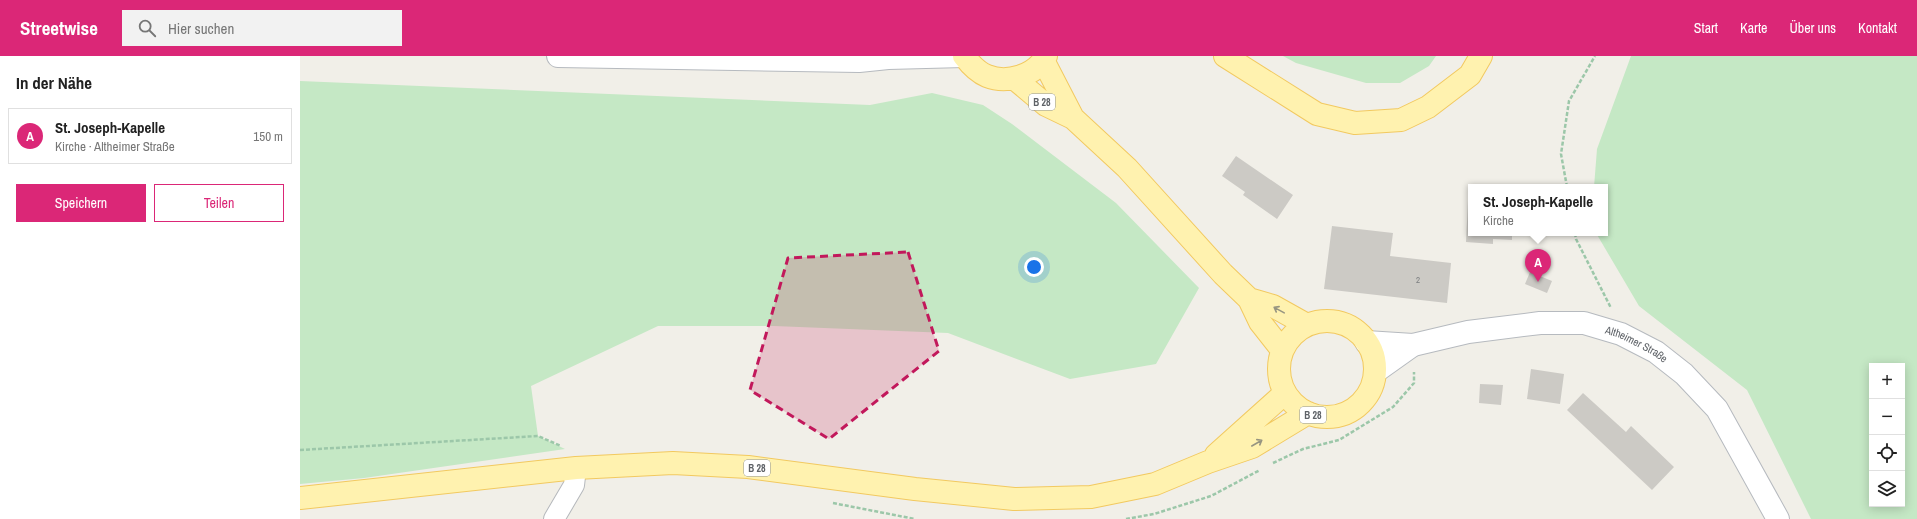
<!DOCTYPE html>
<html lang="de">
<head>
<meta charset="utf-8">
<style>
  :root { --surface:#fff; --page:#f2f2f2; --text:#222; --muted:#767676; --line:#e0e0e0; --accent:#db2777 }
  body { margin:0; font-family:"Archivo Narrow",sans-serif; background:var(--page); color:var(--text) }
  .controls { position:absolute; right:12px; bottom:12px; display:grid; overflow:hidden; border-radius:0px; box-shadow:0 2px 10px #0003 }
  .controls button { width:36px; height:36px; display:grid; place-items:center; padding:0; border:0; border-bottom:1px solid var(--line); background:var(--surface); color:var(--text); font:20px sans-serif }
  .you { position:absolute; left:734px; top:211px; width:14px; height:14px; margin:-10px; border:3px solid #fff; border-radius:50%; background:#1a73e8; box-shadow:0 0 0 6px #1a73e833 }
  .badge { display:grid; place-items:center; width:26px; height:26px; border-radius:50%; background:var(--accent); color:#fff; font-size:13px; font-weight:700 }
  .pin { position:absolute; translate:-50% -33px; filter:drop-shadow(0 1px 2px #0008) }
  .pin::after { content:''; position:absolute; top:21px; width:14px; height:12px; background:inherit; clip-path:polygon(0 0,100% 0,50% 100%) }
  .popup { position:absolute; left:1168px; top:128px; width:140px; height:52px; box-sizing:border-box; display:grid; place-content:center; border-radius:0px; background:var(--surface); filter:drop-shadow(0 1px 3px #0005); font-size:13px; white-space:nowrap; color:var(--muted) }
  .popup b { font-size:15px; color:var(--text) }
  .popup::after { content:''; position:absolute; left:50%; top:100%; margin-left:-8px; border:8px solid transparent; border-top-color:var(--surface) }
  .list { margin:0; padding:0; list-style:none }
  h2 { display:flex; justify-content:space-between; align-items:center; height:52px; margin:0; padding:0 16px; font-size:17px }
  h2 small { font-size:13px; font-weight:400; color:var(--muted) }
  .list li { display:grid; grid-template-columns:26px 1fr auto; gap:12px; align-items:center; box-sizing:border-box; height:56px; margin:0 8px 8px; padding:0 8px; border:1px solid var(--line); border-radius:0px }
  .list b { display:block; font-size:15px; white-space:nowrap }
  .list p { margin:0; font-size:13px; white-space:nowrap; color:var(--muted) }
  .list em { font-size:13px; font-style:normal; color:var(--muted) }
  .actions { display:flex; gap:8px; padding:12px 16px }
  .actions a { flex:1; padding:9px 0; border:1px solid var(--accent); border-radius:0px; text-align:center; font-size:14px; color:var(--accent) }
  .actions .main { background:var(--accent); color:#fff }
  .icon { flex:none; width:22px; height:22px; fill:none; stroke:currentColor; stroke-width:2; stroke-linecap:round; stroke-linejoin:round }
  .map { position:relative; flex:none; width:1617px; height:463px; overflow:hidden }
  header { display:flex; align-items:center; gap:24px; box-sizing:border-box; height:56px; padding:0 20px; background:var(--accent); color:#fff }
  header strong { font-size:19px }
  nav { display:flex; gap:22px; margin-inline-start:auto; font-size:14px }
  .search { width:280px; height:36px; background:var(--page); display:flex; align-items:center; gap:10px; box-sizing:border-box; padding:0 14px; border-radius:0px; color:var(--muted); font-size:15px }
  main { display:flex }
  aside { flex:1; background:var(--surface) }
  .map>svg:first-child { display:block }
</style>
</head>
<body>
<header>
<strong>Streetwise</strong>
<div class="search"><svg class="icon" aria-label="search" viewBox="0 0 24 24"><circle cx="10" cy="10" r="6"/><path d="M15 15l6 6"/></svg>Hier suchen</div>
<nav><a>Start</a><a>Karte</a><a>Über uns</a><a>Kontakt</a></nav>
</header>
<main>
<aside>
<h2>In der Nähe<small></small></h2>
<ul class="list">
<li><span class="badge">A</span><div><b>St. Joseph-Kapelle</b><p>Kirche · Altheimer Straße</p></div><em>150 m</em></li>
</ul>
<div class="actions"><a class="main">Speichern</a><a>Teilen</a></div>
</aside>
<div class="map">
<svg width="1617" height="463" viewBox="0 0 1617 463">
  <rect width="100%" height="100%" fill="#f1efe8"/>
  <!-- green -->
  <path fill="#c5e8c5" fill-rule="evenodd" d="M 983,0 L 1136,0 L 1129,10 L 1100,27 L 1066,27 L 996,7 Z
    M 1331,0 L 1617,0 L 1617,463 L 1511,463 L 1447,334 L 1339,250 L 1296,177 L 1305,177 L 1305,131 L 1294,131 L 1297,93 ZM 1572,310 L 1602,310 L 1602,448 L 1572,448 Z
    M 0,25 L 570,49 L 632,37 L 683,49 L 712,68 L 816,147 L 899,232 L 856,308 L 770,323 L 648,277 L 474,270 L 358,270 L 231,330 L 238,380 L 265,393 L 64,422 L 0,428 Z"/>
  <!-- building -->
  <path fill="#cccac5" d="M 936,100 L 993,139 L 977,163 L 943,139 L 945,136 L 922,120 Z
    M 1168,145 L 1171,145 L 1171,177 L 1212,177 L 1212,184 L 1193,183 L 1193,188 L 1166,186 Z
    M 1032,170 L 1093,177 L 1090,200 L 1151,207 L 1147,247 L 1024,233 Z
    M 1230,216 L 1252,225 L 1247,237 L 1225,228 Z
    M 1231,313 L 1264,318 L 1260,348 L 1227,343 Z
    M 1180,328 L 1203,329 L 1201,349 L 1179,347 Z
    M 1283,337 L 1326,376 L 1331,370 L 1374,411 L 1352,434 L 1267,354 Z"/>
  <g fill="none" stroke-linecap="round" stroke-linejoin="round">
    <defs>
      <path id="street" d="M 254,463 L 274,429 L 276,412"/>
      <g id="secondary">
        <path d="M 258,0 L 559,5 L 588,2 L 664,0"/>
        <path id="s1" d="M 1066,286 L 1113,289 L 1168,276 L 1240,267 L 1284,267 L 1321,278 L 1356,296 L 1384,318 L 1417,353 L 1478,463"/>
        <path d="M 1075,316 L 1113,289"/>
      </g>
      <path id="primary" d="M 664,0 C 670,8 677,16 687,20 C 707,28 735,20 746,0
        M 925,0 L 1017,58 L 1055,67 L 1101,64 L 1128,51 L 1170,19 L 1181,0
        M 743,4 L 773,62 L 827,112 L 923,218 L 949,243 L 960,266 L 982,294
        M 715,23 L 746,49 L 773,62
        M 949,243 L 973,250 L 1007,269
        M979 313a48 48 0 1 1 96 0a48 48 0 1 1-96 0Z
        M 916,399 L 985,337
        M 0,442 L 276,412 L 373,407 L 448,411 L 615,433 L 714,443 L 791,441 L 855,428 L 908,406 L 952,391 L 1008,357"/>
    </defs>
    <!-- street casing -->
    <use href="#street" stroke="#b5b8bc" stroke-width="22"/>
    <!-- secondary casing -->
    <use href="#secondary" stroke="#b6babf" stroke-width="24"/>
    <!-- primary casing -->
    <use href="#primary" stroke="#f2c960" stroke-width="24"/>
    <!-- path -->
    <path stroke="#9cc7a9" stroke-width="2.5" stroke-dasharray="4 2" stroke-linecap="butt" d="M 1267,131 L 1261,98 L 1269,45 L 1295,0
      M 1275,177 L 1276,183 L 1311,252
      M 0,394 L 238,380 L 261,390
      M 973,407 L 1003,393 L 1039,384 L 1093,351 L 1114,327 L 1114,316
      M 533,447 L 615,463
      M 826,463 L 854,458 L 911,440 L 960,414"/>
    <!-- street -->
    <use href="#street" stroke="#fff" stroke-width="20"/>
    <!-- secondary -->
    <use href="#secondary" stroke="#fff" stroke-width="22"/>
    <!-- primary -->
    <use href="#primary" stroke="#fff2af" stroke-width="22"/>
  </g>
  <!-- one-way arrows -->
  <defs><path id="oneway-shaft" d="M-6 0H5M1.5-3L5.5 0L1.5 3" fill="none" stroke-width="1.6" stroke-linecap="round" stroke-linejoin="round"/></defs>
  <g stroke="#979581">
    <use href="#oneway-shaft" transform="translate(979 254) rotate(-151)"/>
    <use href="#oneway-shaft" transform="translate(957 387) rotate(-30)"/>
  </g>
  <!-- marked area -->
  <path fill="#c2185b" fill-opacity="0.2" stroke="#c2185b" stroke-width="3" stroke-dasharray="8 5" stroke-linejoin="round" d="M 608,196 L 639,295 L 529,383 L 450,334 L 488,202 Z"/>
  <g text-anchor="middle" stroke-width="3" stroke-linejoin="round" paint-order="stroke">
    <!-- number labels -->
    <g font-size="9" fill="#7a7d7f">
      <text x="1118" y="227">2</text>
    </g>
    <!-- shield labels -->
    <g fill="#fff" stroke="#8f9295" stroke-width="1">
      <rect x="729" y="38" width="26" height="16" rx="3"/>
      <rect x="1000" y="351" width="26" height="16" rx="3"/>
      <rect x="444" y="404" width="26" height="16" rx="3"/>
    </g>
    <g font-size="10" font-weight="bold" fill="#5f6368">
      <text x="742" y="50">B 28</text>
      <text x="1013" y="363">B 28</text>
      <text x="457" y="416">B 28</text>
    </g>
    <!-- street labels -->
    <g font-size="11" fill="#5f6368" stroke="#fff">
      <text dy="4" stroke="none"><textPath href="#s1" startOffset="277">Altheimer Straße</textPath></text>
    </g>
  </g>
</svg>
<div class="controls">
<button>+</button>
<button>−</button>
<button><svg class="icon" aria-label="locate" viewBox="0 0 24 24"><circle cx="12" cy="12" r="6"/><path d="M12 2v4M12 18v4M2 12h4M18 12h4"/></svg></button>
<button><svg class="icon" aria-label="layers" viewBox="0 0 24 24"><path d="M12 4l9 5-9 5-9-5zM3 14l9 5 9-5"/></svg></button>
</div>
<div class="you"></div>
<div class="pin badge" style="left:1238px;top:226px">A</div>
<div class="popup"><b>St. Joseph-Kapelle</b>Kirche</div>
</div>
</main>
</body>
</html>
